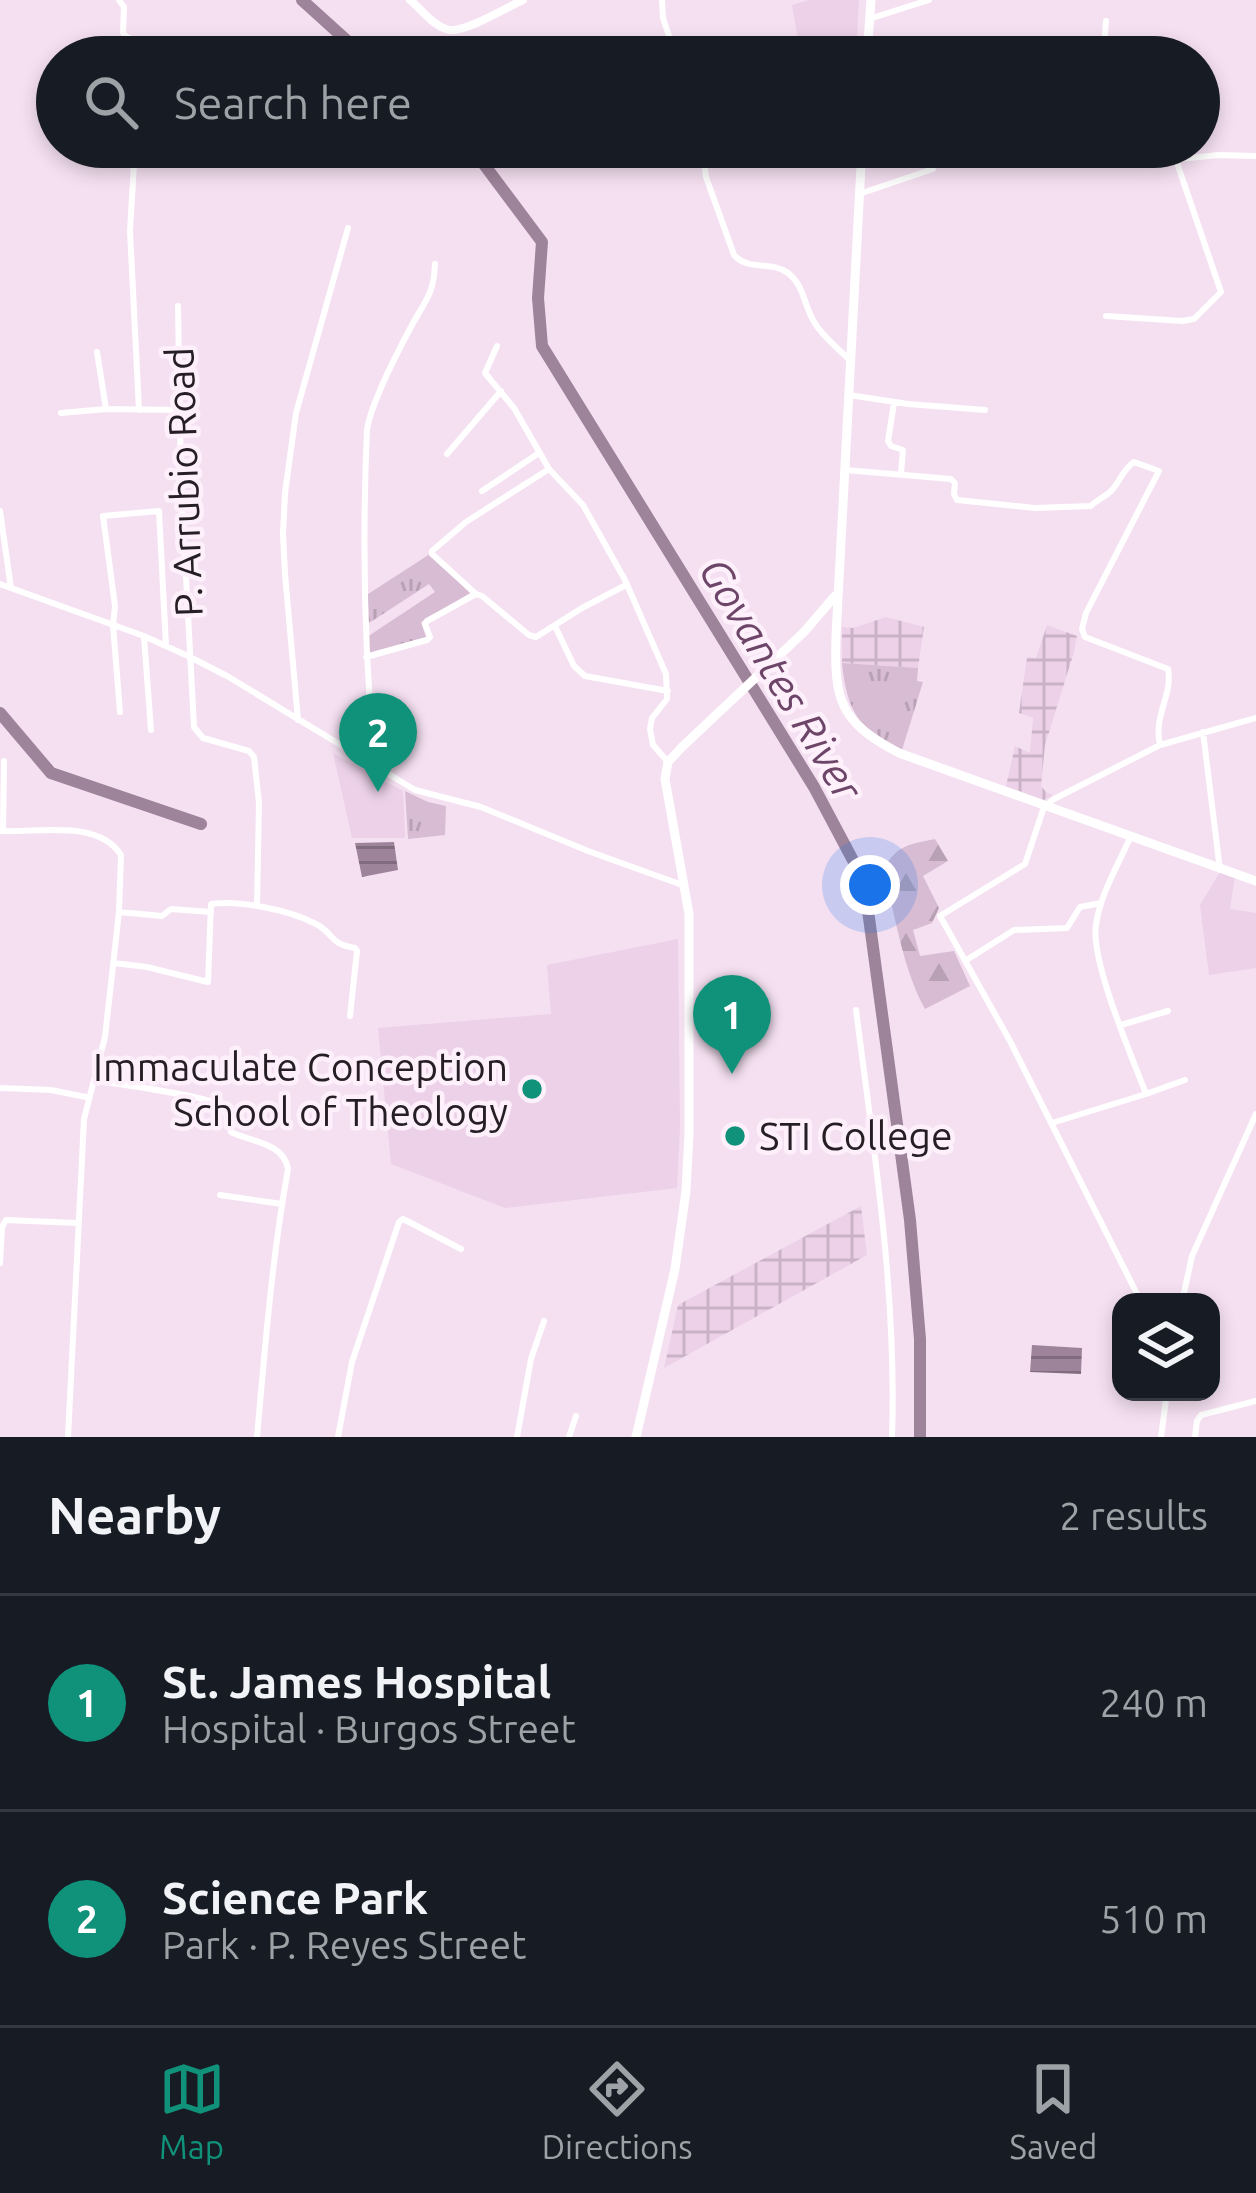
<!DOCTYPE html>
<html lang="en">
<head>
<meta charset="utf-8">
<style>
  :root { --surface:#171b24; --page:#20242c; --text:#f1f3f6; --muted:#9ea1a6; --line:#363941; --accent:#109179 }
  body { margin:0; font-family:Ubuntu,sans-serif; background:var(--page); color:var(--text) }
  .controls { position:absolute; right:36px; bottom:36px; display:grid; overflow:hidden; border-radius:24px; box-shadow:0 6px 18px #0003 }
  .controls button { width:108px; height:108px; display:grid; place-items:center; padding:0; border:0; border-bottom:3px solid var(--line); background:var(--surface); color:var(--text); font:60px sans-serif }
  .you { position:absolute; left:870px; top:885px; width:42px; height:42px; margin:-30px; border:9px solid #fff; border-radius:50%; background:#1a73e8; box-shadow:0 0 0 18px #1a73e833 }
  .badge { display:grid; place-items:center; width:78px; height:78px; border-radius:50%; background:var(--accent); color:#fff; font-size:39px; font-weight:700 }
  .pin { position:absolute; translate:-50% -99px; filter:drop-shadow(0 3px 6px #0008) }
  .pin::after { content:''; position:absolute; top:63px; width:42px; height:36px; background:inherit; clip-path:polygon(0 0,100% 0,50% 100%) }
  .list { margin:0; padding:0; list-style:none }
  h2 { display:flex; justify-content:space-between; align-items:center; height:156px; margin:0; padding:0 48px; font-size:51px }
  h2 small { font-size:39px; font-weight:400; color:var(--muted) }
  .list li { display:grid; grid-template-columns:78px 1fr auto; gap:36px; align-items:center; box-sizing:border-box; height:216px; padding:0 48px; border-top:3px solid var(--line) }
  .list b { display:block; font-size:45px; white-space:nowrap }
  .list p { margin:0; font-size:39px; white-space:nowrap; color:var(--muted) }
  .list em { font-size:39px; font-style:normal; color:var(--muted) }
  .icon { flex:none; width:66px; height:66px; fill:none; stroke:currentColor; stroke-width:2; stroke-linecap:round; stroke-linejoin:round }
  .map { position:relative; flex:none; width:1256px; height:1437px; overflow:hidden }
  .search { position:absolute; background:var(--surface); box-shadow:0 6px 18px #0003; left:36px; right:36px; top:36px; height:132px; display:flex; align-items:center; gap:30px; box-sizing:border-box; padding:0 42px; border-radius:66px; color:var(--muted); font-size:45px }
  .sheet { height:588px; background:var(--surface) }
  nav { display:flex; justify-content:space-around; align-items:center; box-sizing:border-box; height:168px; border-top:3px solid var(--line); background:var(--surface); font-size:33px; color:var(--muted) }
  nav a { display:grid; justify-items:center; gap:6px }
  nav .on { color:var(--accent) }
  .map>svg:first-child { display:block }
</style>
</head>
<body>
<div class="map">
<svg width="1256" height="1437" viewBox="0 0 1256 1437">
  <defs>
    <pattern id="industrial-grid" width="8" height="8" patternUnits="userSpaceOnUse" patternTransform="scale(3)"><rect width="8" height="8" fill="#ecd1e8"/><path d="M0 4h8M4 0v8" fill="none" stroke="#cab3c7"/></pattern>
    <pattern id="grass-tufts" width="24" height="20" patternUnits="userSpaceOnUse" patternTransform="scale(3)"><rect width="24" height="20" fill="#d7bcd3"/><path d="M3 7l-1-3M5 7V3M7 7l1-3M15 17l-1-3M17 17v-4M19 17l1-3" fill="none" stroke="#b8a1b5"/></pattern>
    <pattern id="forest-firs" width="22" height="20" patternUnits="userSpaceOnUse" patternTransform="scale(3)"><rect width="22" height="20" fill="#d7bcd3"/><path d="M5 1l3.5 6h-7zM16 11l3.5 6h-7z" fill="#b8a1b5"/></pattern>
    <pattern id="water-rules" width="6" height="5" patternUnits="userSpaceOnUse" patternTransform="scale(3)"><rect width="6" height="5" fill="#9e849b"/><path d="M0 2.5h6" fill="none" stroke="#816b7e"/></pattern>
  </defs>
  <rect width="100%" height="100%" fill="#f5e0f2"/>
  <!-- built -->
  <path fill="#ecd1e8" d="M 809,0 L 859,0 L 856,57 L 801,57 L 792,5 Z
    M 333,753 L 403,791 L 405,838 L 352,838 Z
    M 1220,872 L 1235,876 L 1230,909 L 1256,913 L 1256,968 L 1209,975 L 1200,905 Z
    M 678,939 L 680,1127 L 677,1188 L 505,1208 L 391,1164 L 378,1028 L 551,1014 L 547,965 Z"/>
  <!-- industrial -->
  <path fill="url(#industrial-grid)" d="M 886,617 L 924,627 L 918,668 L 842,663 L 842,627 L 853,628 Z
    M 1047,625 L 1077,636 L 1074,652 L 1045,745 L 1041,786 L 1046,792 L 1053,795 L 1044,800 L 1006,786 L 1015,746 L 1030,753 L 1033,718 L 1019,713 L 1027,657 L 1036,658 Z
    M 861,1206 L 867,1255 L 664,1368 L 678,1305 Z"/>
  <!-- grass -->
  <path fill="url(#grass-tufts)" d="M 430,554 L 470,593 L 421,622 L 426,637 L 368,653 L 367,637 L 435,592 L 429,584 L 366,625 L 365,596 Z
    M 842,663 L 918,668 L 917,681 L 923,682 L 902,750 C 858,729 847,711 842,663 Z
    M 405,791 L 428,802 L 446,806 L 445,835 L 408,839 Z"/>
  <!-- forest -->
  <path fill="url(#forest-firs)" d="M 935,839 L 948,861 L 923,876 L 939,908 L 932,923 L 913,930 L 920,956 L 954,951 L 970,986 L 925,1009 C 902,967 896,917 883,870 C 897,845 907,845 935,839 Z"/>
  <!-- water -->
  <path fill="url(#water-rules)" d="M 394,842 L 398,870 L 362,877 L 355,843 Z
    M 1032,1345 L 1082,1348 L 1081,1374 L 1030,1372 Z"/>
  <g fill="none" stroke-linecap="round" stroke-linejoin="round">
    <!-- river -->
    <path stroke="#9e849b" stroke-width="12" d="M 302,0 L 365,57
      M 471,147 L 542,242 L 538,298 L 542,346 L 814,787 L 864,881 L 910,1220 L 920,1339 L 920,1437
      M 0,713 L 51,773 L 201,824"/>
    <!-- minor -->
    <path stroke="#fff" stroke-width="6" d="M 119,0 L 124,7 L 123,33 L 127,37 L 149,45 L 151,57
      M 662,0 L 663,18 L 676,57
      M 869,19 L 929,0
      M 1103,57 L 1106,21
      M 135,147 L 130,231 L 139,410
      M 604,147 L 609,160 L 614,161 L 668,154 L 686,147
      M 702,147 L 706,177 L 734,255 C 749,272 771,260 788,273 C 805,286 804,308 816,325 C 825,338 839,350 851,361
      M 1152,147 L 1160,161 L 1218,155 L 1256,156
      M 859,194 L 933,169
      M 178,306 L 181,483 L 194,727 L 203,738 L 249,751 L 254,757 L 259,803 L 257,906
      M 1106,316 L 1183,321 L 1194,319 L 1221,292 L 1176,160
      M 497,346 L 485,373 L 514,408 L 549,469 L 583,505 L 625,580 L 666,674 L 667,699 L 652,718 L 650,729 L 653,745 L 668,762
      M 97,352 L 106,409
      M 849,395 L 908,404 L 985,410
      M 894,403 L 888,441 L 891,446 L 903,450 L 901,473
      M 61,413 L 106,409 L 181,410
      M 447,454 L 501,391
      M 845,470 L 951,479 L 955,483 L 954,494 L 957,500 L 1035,508 L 1091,506 C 1098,499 1107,496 1112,490 C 1121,480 1123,469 1134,462 L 1159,471 L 1086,613 L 1082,629 L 1085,637 L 1168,669 C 1173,696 1153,715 1160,745
      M 482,491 L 539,453
      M 0,511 L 11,588
      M 0,584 L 144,636 L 190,657 L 227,676 L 415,790 L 481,807 L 588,851 L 685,886
      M 476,594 L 432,554 L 432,551 L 466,522 L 549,469
      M 555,626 L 574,666 L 585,676 L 668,691
      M 144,637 L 151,730
      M 366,657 L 427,640 L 430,637 L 425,624 L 427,621 L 476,594 L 482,596 L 529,635 L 536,637 L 582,608 L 626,585
      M 120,712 L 113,625 L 115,606 L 103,516 L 159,511 L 166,646
      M 298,720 L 285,574 L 283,534 L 285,493 L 296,413 L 348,228
      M 1203,732 L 1220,870
      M 375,766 C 364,653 362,542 367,429 C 372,402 398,351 412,325 C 425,301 434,294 435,264
      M 0,831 C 39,833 98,819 121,855 L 119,912 L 105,1037 L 84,1119 L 68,1437
      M 3,831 L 4,761
      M 119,912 L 162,916 L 171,909 L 211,912
      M 965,961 L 1014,930 L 1067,928 L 1080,907 L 1101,903
      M 114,963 L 147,967 L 208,982 L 211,904 C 239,900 290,910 316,924 C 335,934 329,944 355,948 L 357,951 L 350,1016
      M 856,1010 C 874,1151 897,1294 892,1437
      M 1121,1025 L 1168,1011
      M 94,1080 C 115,1084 209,1096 220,1105 C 228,1111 228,1123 231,1132 C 252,1142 284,1143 288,1169 C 272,1258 265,1347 257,1437
      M 0,1088 L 51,1090 L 86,1097
      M 1146,1094 L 1185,1080
      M 1052,1123 L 1146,1094 C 1132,1057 1090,960 1096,925 C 1100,895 1118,865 1130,838
      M 220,1195 L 282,1204
      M 0,1263 L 2,1227 L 6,1220 L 78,1223
      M 1141,1302 L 1010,1041 L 940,916 L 1025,864 L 1044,807 L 1054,799 L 1160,745 L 1256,718
      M 1182,1302 L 1192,1256 L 1256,1114
      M 338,1437 L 352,1362 L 399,1222 L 403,1219 L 411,1223 L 461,1249
      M 517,1437 L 531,1359 L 544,1321
      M 569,1437 L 576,1416
      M 1161,1437 L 1167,1392
      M 1195,1437 L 1197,1421 L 1201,1415 L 1256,1401"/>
    <!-- tertiary -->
    <path stroke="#fff" stroke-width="8" d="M 410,0 C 421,9 435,28 450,30 C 466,32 507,7 523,0"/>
    <!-- secondary -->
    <path stroke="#fff" stroke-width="9" d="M 867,57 L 871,0
      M 862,147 L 836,636 C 834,701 840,722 899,753 L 1256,881
      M 636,1437 L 675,1269 L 686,1191 L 689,1134 L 689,914 L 665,779 L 668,762 L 682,747 L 804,632 L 835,596"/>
  </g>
  <!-- markers -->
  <g fill="#109179" stroke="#fdf0fb" stroke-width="4.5">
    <circle cx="532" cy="1089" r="12"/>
    <circle cx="735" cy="1136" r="12"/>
  </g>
  <g text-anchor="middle" stroke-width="9" stroke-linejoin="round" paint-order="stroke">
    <!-- street labels -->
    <g font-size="39" fill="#261e25" stroke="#fdf0fb">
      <text transform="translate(184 482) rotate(-92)" y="14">P. Arrubio Road</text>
    </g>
    <!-- poi labels -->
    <g font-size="39" fill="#261e25" stroke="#fdf0fb" text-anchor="end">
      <text x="508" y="1081">Immaculate Conception<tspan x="508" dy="45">School of Theology</tspan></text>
      <text x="759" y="1150" text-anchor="start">STI College</text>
    </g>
    <!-- water labels -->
    <g font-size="42" font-style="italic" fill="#6d4569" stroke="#fdf0fb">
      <text transform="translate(781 679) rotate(59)" y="15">Govantes River</text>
    </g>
  </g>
</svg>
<div class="controls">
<button><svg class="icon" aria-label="layers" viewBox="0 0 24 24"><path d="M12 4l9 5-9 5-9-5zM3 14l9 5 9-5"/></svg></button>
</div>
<div class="you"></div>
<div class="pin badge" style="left:732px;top:1074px">1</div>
<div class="pin badge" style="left:378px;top:792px">2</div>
<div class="search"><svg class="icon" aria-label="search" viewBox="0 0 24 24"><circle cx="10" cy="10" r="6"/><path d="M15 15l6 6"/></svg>Search here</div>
</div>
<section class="sheet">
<h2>Nearby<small>2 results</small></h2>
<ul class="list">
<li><span class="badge">1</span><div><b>St. James Hospital</b><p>Hospital · Burgos Street</p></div><em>240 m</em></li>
<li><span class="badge">2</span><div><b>Science Park</b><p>Park · P. Reyes Street</p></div><em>510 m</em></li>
</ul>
</section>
<nav>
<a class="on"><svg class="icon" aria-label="map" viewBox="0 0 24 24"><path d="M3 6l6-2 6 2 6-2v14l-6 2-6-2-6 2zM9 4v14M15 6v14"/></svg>Map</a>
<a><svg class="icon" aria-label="directions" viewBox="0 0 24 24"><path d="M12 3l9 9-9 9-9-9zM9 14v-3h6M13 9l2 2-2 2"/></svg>Directions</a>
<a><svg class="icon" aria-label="saved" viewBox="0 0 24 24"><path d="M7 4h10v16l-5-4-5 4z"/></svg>Saved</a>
</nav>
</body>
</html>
